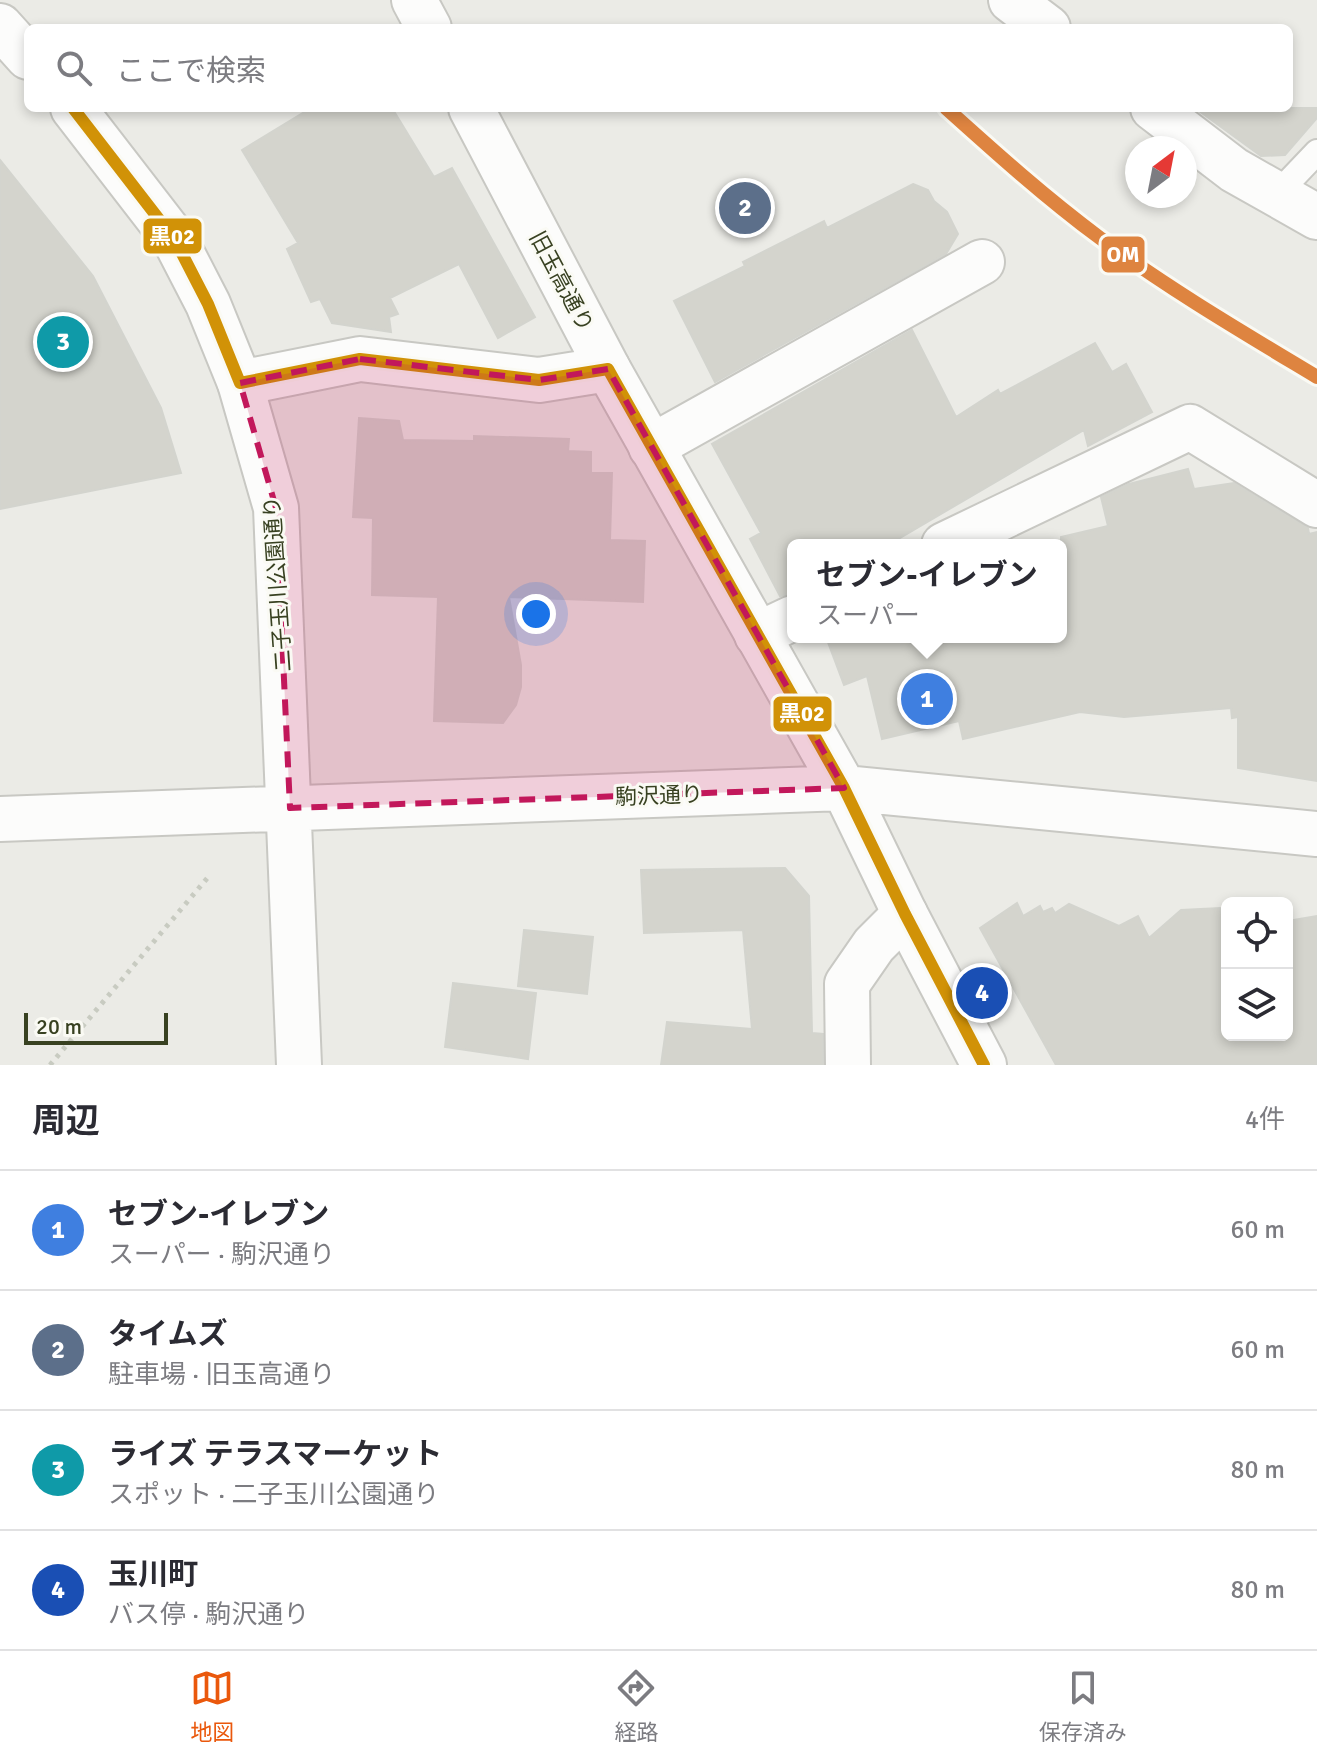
<!DOCTYPE html>
<html lang="ja">
<head>
<meta charset="utf-8">
<style>
  :root { --surface:#fff; --page:#f2f2f3; --text:#2b2b33; --muted:#7c7c81; --line:#e1e1e2; --accent:#ea580c }
  body { margin:0; font-family:Signika,"Noto Sans JP",sans-serif; background:var(--page); color:var(--text) }
  .controls { position:absolute; right:24px; bottom:24px; display:grid; overflow:hidden; border-radius:12px; box-shadow:0 4px 12px #0003 }
  .controls button { width:72px; height:72px; display:grid; place-items:center; padding:0; border:0; border-bottom:2px solid var(--line); background:var(--surface); color:var(--text); font:40px sans-serif }
  .compass { position:absolute; left:1125px; top:136px; width:72px; height:72px; border-radius:50%; background:var(--surface); box-shadow:0 4px 12px #0003; rotate:32deg }
  .scale { position:absolute; left:24px; bottom:20px; width:144px; box-sizing:border-box; padding-left:8px; border:4px solid #384121; border-top:0; font-size:22px; line-height:28px; white-space:nowrap; color:#384121; -webkit-text-stroke:6px #fafaf4; paint-order:stroke }
  .you { position:absolute; left:536px; top:614px; width:28px; height:28px; margin:-20px; border:6px solid #fff; border-radius:50%; background:#1a73e8; box-shadow:0 0 0 12px #1a73e833 }
  .badge { display:grid; place-items:center; width:52px; height:52px; border-radius:50%; background:var(--accent); color:#fff; font-size:26px; font-weight:700 }
  .pin { position:absolute; translate:-50% -50%; border:4px solid #fff; box-shadow:0 2px 8px #0006 }
  .popup { position:absolute; left:787px; top:539px; width:280px; height:104px; box-sizing:border-box; display:grid; place-content:center; border-radius:12px; background:var(--surface); filter:drop-shadow(0 2px 6px #0005); font-size:26px; white-space:nowrap; color:var(--muted) }
  .popup b { font-size:30px; color:var(--text) }
  .popup::after { content:''; position:absolute; left:50%; top:100%; margin-left:-16px; border:16px solid transparent; border-top-color:var(--surface) }
  .list { margin:0; padding:0; list-style:none }
  h2 { display:flex; justify-content:space-between; align-items:center; height:104px; margin:0; padding:0 32px; font-size:34px }
  h2 small { font-size:26px; font-weight:400; color:var(--muted) }
  .list li { display:grid; grid-template-columns:52px 1fr auto; gap:24px; align-items:center; box-sizing:border-box; height:120px; padding:0 32px; border-top:2px solid var(--line) }
  .list b { display:block; font-size:30px; white-space:nowrap }
  .list p { margin:0; font-size:26px; white-space:nowrap; color:var(--muted) }
  .list em { font-size:26px; font-style:normal; color:var(--muted) }
  .icon { flex:none; width:44px; height:44px; fill:none; stroke:currentColor; stroke-width:2; stroke-linecap:round; stroke-linejoin:round }
  .map { position:relative; flex:none; width:1317px; height:1065px; overflow:hidden }
  .search { position:absolute; background:var(--surface); box-shadow:0 4px 12px #0003; left:24px; right:24px; top:24px; height:88px; display:flex; align-items:center; gap:20px; box-sizing:border-box; padding:0 28px; border-radius:12px; color:var(--muted); font-size:30px }
  .sheet { height:584px; background:var(--surface) }
  nav { display:flex; justify-content:space-around; align-items:center; box-sizing:border-box; height:112px; border-top:2px solid var(--line); background:var(--surface); font-size:22px; color:var(--muted) }
  nav a { display:grid; justify-items:center; gap:4px }
  nav .on { color:var(--accent) }
  .map>svg:first-child { display:block }
</style>
</head>
<body>
<div class="map">
<svg width="1317" height="1065" viewBox="0 0 1317 1065">
  <rect width="100%" height="100%" fill="#ebebe6"/>
  <!-- building -->
  <path fill="#d4d4cd" stroke="#d3d4ce" stroke-width="2" d="M 311,108 L 392,108 L 434,177 L 452,168 L 535,317 L 498,338 L 459,264 L 390,298 L 398,314 L 389,317 L 391,332 L 332,323 L 320,299 L 311,302 L 287,249 L 298,243 L 242,150 Z
    M 1195,108 L 1317,108 L 1317,118 L 1285,155 L 1261,156 Z
    M 0,160 L 93,276 L 161,408 L 181,473 L 0,509 Z
    M 913,184 L 928,190 L 934,201 L 947,212 L 958,234 L 946,254 L 715,382 L 674,301 L 745,266 L 743,262 L 824,221 L 827,228 Z
    M 912,330 L 956,417 L 998,390 L 1000,394 L 1095,343 L 1112,372 L 1126,364 L 1152,412 L 1088,446 L 1084,430 L 888,545 L 793,545 L 793,593 L 780,596 L 750,539 L 761,533 L 712,444 Z
    M 359,418 L 399,421 L 403,440 L 474,441 L 474,436 L 569,439 L 568,451 L 591,452 L 591,473 L 612,473 L 610,540 L 645,541 L 643,602 L 509,597 L 521,665 L 521,687 L 516,705 L 503,723 L 434,721 L 438,597 L 372,595 L 373,518 L 353,517 Z
    M 1188,469 L 1194,489 L 1234,483 L 1308,528 L 1309,534 L 1317,532 L 1317,781 L 1238,768 L 1238,717 L 1232,718 L 1231,708 L 1124,717 L 1080,712 L 963,739 L 959,721 L 882,739 L 867,676 L 844,685 L 826,637 L 1061,637 L 1061,537 L 1108,526 L 1101,497 L 1129,484 Z
    M 785,868 L 809,896 L 812,1033 L 823,1034 L 823,1065 L 661,1065 L 667,1022 L 752,1029 L 743,930 L 644,933 L 641,870 Z
    M 1017,903 L 1023,916 L 1040,906 L 1043,912 L 1052,908 L 1055,913 L 1069,904 L 1119,926 L 1138,916 L 1149,938 L 1181,910 L 1220,908 L 1227,932 L 1227,1035 L 1287,1035 L 1287,921 L 1317,916 L 1317,1065 L 1056,1065 L 980,928 Z
    M 524,930 L 593,937 L 587,994 L 518,986 Z
    M 453,983 L 536,993 L 528,1059 L 445,1047 Z"/>
  <g fill="none" stroke-linecap="round" stroke-linejoin="round">
    <defs>
      <path id="service" d="M 1277,194 L 1317,152"/>
      <path id="minor" d="M 1011,0 L 1048,28
        M 1153,108 L 1234,170 L 1317,217
        M 240,383 L 360,359 L 539,380 L 608,369
        M 651,447 L 982,262
        M 944,545 L 1190,427 L 1317,505
        M 757,635 L 793,618
        M 848,1065 L 847,984 L 874,945 L 905,914"/>
      <path id="tertiary" d="M 414,0 L 429,28
        M 0,26 L 28,57
        M 73,108 L 175,240 L 208,304 L 240,383 L 276,508 L 299,1065
        M 471,108 L 608,369 L 844,788 L 905,914 L 984,1065
        M 0,819 L 844,788 L 1317,834"/>
    </defs>
    <!-- service casing -->
    <use href="#service" stroke="#c8c8c3" stroke-width="28"/>
    <!-- minor casing -->
    <use href="#minor" stroke="#c8c8c3" stroke-width="48"/>
    <!-- tertiary casing -->
    <use href="#tertiary" stroke="#c8c8c3" stroke-width="48"/>
    <!-- path -->
    <path stroke="#c8cbc1" stroke-width="5" stroke-dasharray="4 6" stroke-linecap="butt" d="M 50,1065 L 209,876"/>
    <!-- service -->
    <use href="#service" stroke="#fcfcfb" stroke-width="24"/>
    <!-- minor -->
    <use href="#minor" stroke="#fcfcfb" stroke-width="44"/>
    <!-- tertiary -->
    <use href="#tertiary" stroke="#fcfcfb" stroke-width="44"/>
    <defs>
      <path id="bus-1" d="M 73,108 L 175,240 L 208,304 L 240,383
        M 608,369 L 844,788 L 905,914 L 984,1065
        M 240,383 L 360,359 L 539,380 L 608,369"/>
    </defs>
    <!-- bus-1 casing -->
    <use href="#bus-1" stroke="#fafaf4" stroke-width="18"/>
    <!-- bus-1 -->
    <use href="#bus-1" stroke="#d19207" stroke-width="12"/>
    <defs>
      <path id="rail-1" d="M 946,108 C 996,153 1046,198 1100,238 C 1169,289 1244,333 1317,377"/>
    </defs>
    <!-- rail-1 casing -->
    <use href="#rail-1" stroke="#fafaf4" stroke-width="20"/>
    <!-- rail-1 -->
    <use href="#rail-1" stroke="#de8440" stroke-width="14"/>
  </g>
  <!-- marked area -->
  <path fill="#c2185b" fill-opacity="0.2" stroke="#c2185b" stroke-width="6" stroke-dasharray="16 10" stroke-linejoin="round" d="M 360,359 L 539,380 L 608,369 L 844,788 L 290,808 L 276,508 L 240,383 Z"/>
  <g text-anchor="middle" stroke-width="6" stroke-linejoin="round" paint-order="stroke">
    <!-- street labels -->
    <g font-size="22" fill="#384121" stroke="#fafaf4">
      <text transform="translate(562 281) rotate(62)" y="8">旧玉高通り</text>
      <text transform="translate(277 584) rotate(-94)" y="8">二子玉川公園通り</text>
      <text transform="translate(659 795) rotate(-2)" y="8">駒沢通り</text>
    </g>
  </g>
  <g stroke="#fafaf4" stroke-width="3">
    <rect x="142" y="217" width="61" height="38" rx="8" fill="#d19207"/>
    <rect x="1100" y="235" width="46" height="39" rx="8" fill="#de8440"/>
    <rect x="772" y="695" width="61" height="38" rx="8" fill="#d19207"/>
  </g>
  <g font-size="22" text-anchor="middle" font-weight="bold" fill="#fff">
    <text x="172" y="244">黒02</text>
    <text x="1123" y="262">OM</text>
    <text x="802" y="721">黒02</text>
  </g>
</svg>
<div class="controls">
<button><svg class="icon" aria-label="locate" viewBox="0 0 24 24"><circle cx="12" cy="12" r="6"/><path d="M12 2v4M12 18v4M2 12h4M18 12h4"/></svg></button>
<button><svg class="icon" aria-label="layers" viewBox="0 0 24 24"><path d="M12 4l9 5-9 5-9-5zM3 14l9 5 9-5"/></svg></button>
</div>
<svg class="compass" viewBox="-18 -18 36 36"><path d="M0-13l5 13h-10z" fill="#e53935"/><path d="M0 13l5-13h-10z" fill="#7c7c81"/></svg>
<div class="scale">20 m</div>
<div class="you"></div>
<div class="pin badge" style="left:927px;top:699px;background:#3f7fe0">1</div>
<div class="popup"><b>セブン-イレブン</b>スーパー</div>
<div class="pin badge" style="left:745px;top:208px;background:#5c6f8a">2</div>
<div class="pin badge" style="left:63px;top:342px;background:#0f9aa8">3</div>
<div class="pin badge" style="left:982px;top:993px;background:#1a4fb4">4</div>
<div class="search"><svg class="icon" aria-label="search" viewBox="0 0 24 24"><circle cx="10" cy="10" r="6"/><path d="M15 15l6 6"/></svg>ここで検索</div>
</div>
<section class="sheet">
<h2>周辺<small>4件</small></h2>
<ul class="list">
<li><span class="badge" style="background:#3f7fe0">1</span><div><b>セブン-イレブン</b><p>スーパー · 駒沢通り</p></div><em>60 m</em></li>
<li><span class="badge" style="background:#5c6f8a">2</span><div><b>タイムズ</b><p>駐車場 · 旧玉高通り</p></div><em>60 m</em></li>
<li><span class="badge" style="background:#0f9aa8">3</span><div><b>ライズ テラスマーケット</b><p>スポット · 二子玉川公園通り</p></div><em>80 m</em></li>
<li><span class="badge" style="background:#1a4fb4">4</span><div><b>玉川町</b><p>バス停 · 駒沢通り</p></div><em>80 m</em></li>
</ul>
</section>
<nav>
<a class="on"><svg class="icon" aria-label="map" viewBox="0 0 24 24"><path d="M3 6l6-2 6 2 6-2v14l-6 2-6-2-6 2zM9 4v14M15 6v14"/></svg>地図</a>
<a><svg class="icon" aria-label="directions" viewBox="0 0 24 24"><path d="M12 3l9 9-9 9-9-9zM9 14v-3h6M13 9l2 2-2 2"/></svg>経路</a>
<a><svg class="icon" aria-label="saved" viewBox="0 0 24 24"><path d="M7 4h10v16l-5-4-5 4z"/></svg>保存済み</a>
</nav>
</body>
</html>
